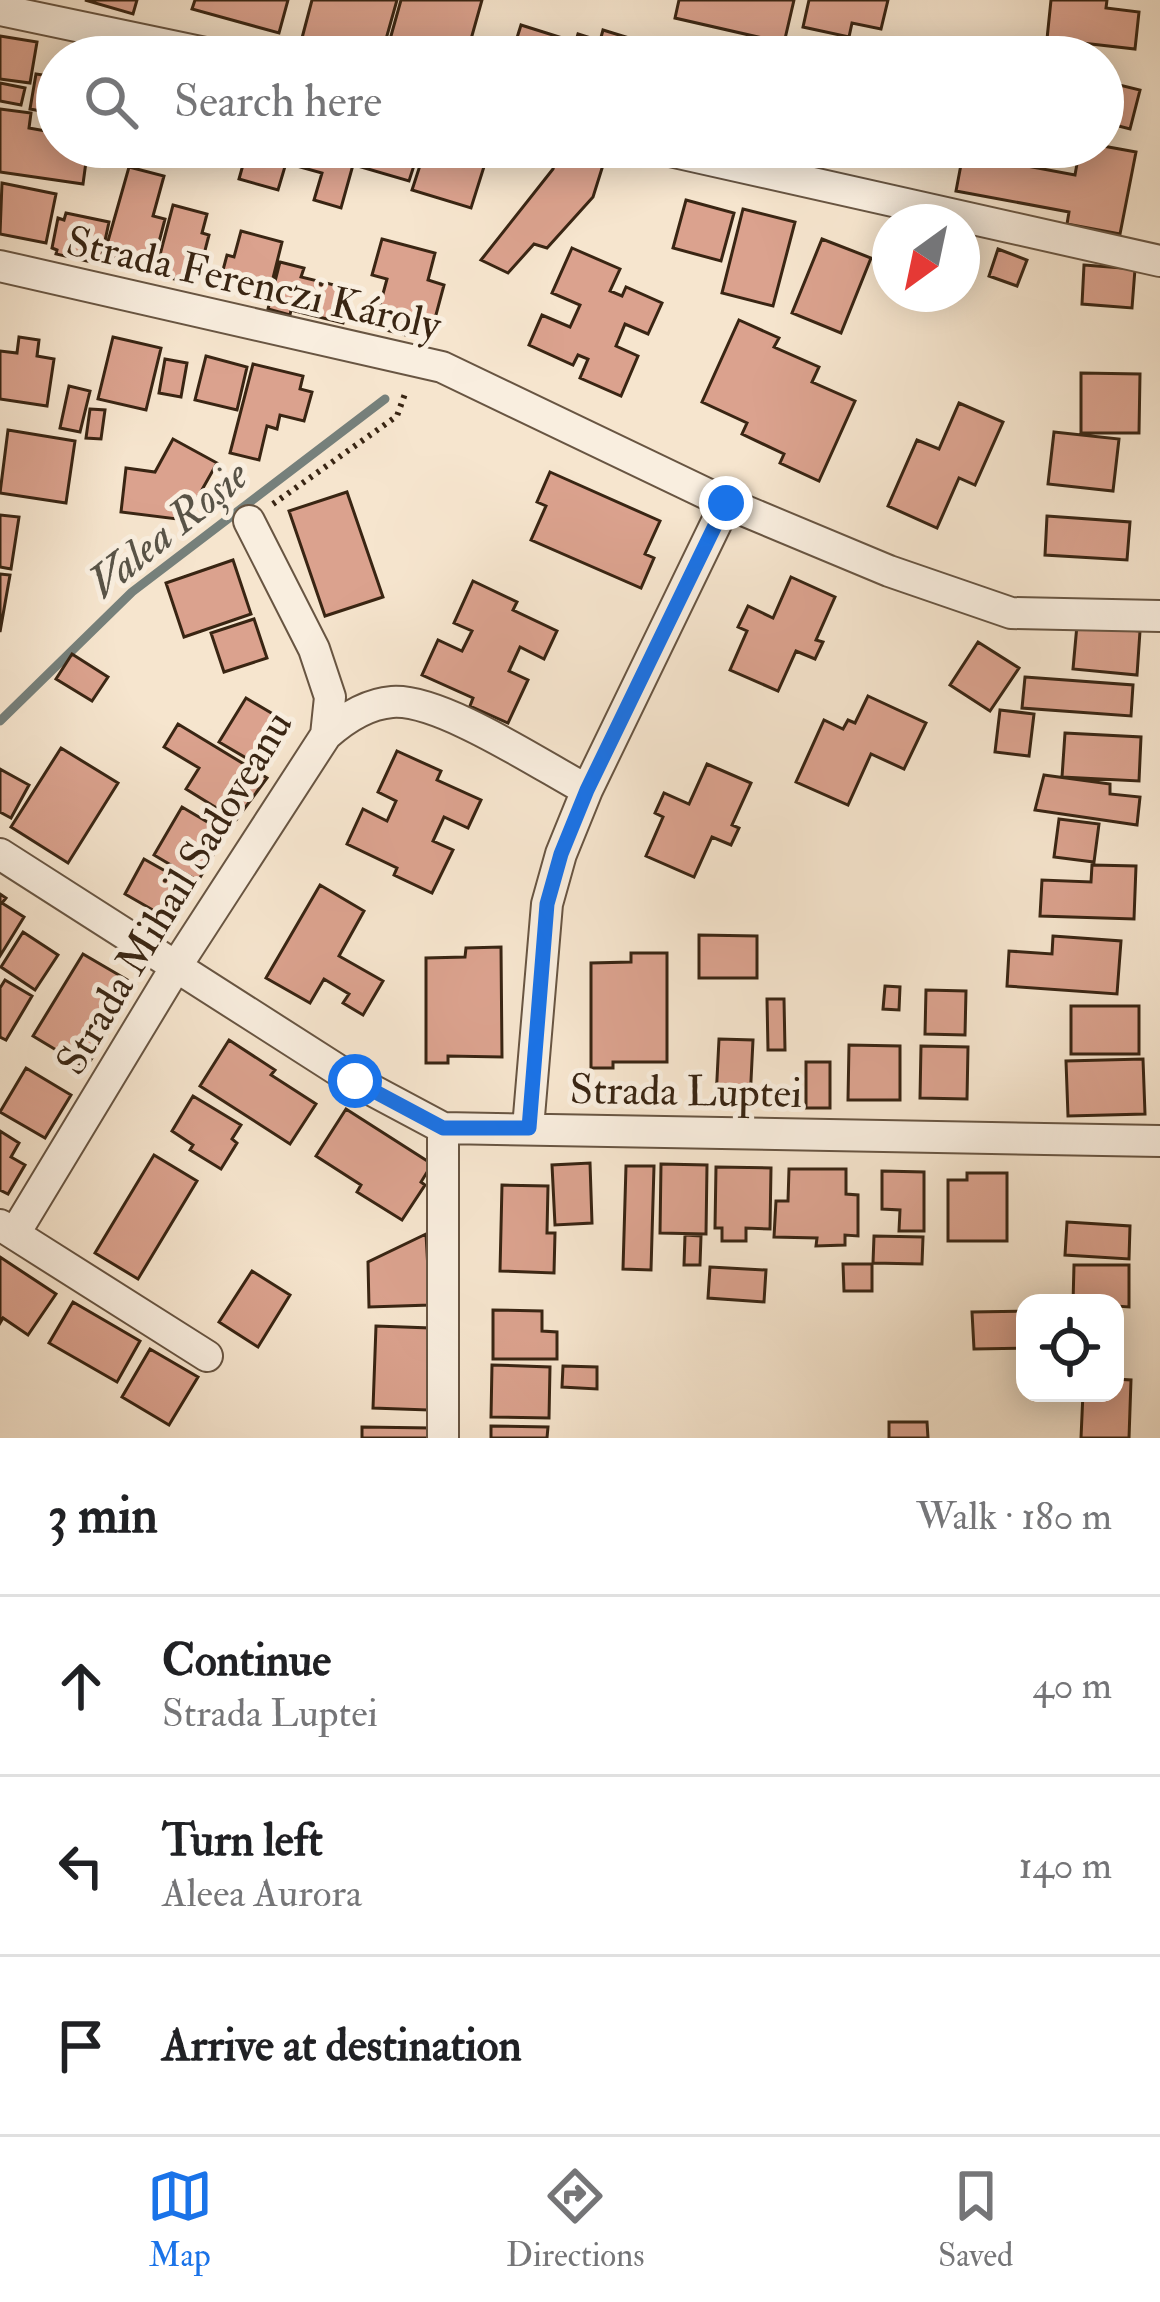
<!DOCTYPE html>
<html lang="en">
<head>
<meta charset="utf-8">
<style>
  :root { --surface:#fff; --page:#f2f2f2; --text:#202124; --muted:#757577; --line:#e0e0e0; --accent:#1a73e8 }
  body { margin:0; font-family:"IM FELL Double Pica",serif; background:var(--page); color:var(--text) }
  .controls { position:absolute; right:36px; bottom:36px; display:grid; overflow:hidden; border-radius:24px; box-shadow:0 6px 30px #0003 }
  .controls button { width:108px; height:108px; display:grid; place-items:center; padding:0; border:0; border-bottom:3px solid var(--line); background:var(--surface); color:var(--text); font:60px sans-serif }
  .compass { position:absolute; left:872px; top:204px; width:108px; height:108px; border-radius:50%; background:var(--surface); box-shadow:0 6px 30px #0003; rotate:213deg }
  .stop { position:absolute; width:36px; height:36px; margin:-27px; border:9px solid #1a73e8; border-radius:50%; background:#fff }
  .stop.end { background:#1a73e8; border-color:#fff; box-shadow:0 3px 12px #0008 }
  .list { margin:0; padding:0; list-style:none }
  h2 { display:flex; justify-content:space-between; align-items:center; height:156px; margin:0; padding:0 48px; font-size:51px }
  h2 small { font-size:39px; font-weight:400; color:var(--muted) }
  .list li { display:grid; grid-template-columns:78px 1fr auto; gap:36px; align-items:center; box-sizing:border-box; height:180px; padding:0 48px; border-top:3px solid var(--line) }
  .list b { display:block; font-size:45px; white-space:nowrap }
  .list p { margin:0; font-size:39px; white-space:nowrap; color:var(--muted) }
  .list em { font-size:39px; font-style:normal; color:var(--muted) }
  .icon { flex:none; width:66px; height:66px; fill:none; stroke:currentColor; stroke-width:2; stroke-linecap:round; stroke-linejoin:round }
  .map { position:relative; flex:none; width:1160px; height:1438px; overflow:hidden }
  .search { position:absolute; background:var(--surface); box-shadow:0 6px 30px #0003; left:36px; right:36px; top:36px; height:132px; display:flex; align-items:center; gap:30px; box-sizing:border-box; padding:0 42px; border-radius:66px; color:var(--muted); font-size:45px }
  .sheet { height:696px; background:var(--surface) }
  nav { display:flex; justify-content:space-around; align-items:center; box-sizing:border-box; height:168px; border-top:3px solid var(--line); background:var(--surface); font-size:33px; color:var(--muted) }
  nav a { display:grid; justify-items:center; gap:6px }
  nav .on { color:var(--accent) }
  .map>svg:first-child { display:block }
</style>
</head>
<body>
<div class="map">
<svg width="1160" height="1438" viewBox="0 0 1160 1438">
  <rect width="100%" height="100%" fill="#f6e5ce"/>
  <filter id="stains"><feTurbulence type="fractalNoise" baseFrequency=".00167" numOctaves="4"/><feColorMatrix values="0 0 0 0 .2 0 0 0 0 .09 0 0 0 0 .02 0 0 0 .5 -.17"/></filter>
  <radialGradient id="worn" r=".72"><stop offset=".6" stop-color="#630" stop-opacity="0"/><stop offset="1" stop-color="#630" stop-opacity=".3"/></radialGradient>
  <g fill="none" stroke-linecap="round" stroke-linejoin="round">
    <!-- stream -->
    <path stroke="#76807b" stroke-width="9" d="M 0,721 L 132,592 L 385,399"/>
  </g>
  <!-- building -->
  <path fill="#dba28e" stroke="#392513" stroke-width="3" d="M 85,0 L 137,0 L 133,14 Z
    M 195,0 L 288,0 L 279,33 L 192,9 Z
    M 312,0 L 397,0 L 381,57 L 302,38 Z
    M 401,0 L 482,0 L 466,57 L 438,57 L 389,43 Z
    M 679,0 L 794,0 L 784,43 L 675,18 Z
    M 809,0 L 888,0 L 881,29 L 852,23 L 849,37 L 803,27 Z
    M 1051,0 L 1107,0 L 1106,8 L 1139,12 L 1135,49 L 1047,39 Z
    M 521,25 L 572,41 L 567,57 L 511,57 Z
    M 603,30 L 639,41 L 635,57 L 571,57 L 578,34 L 600,41 Z
    M 0,36 L 37,42 L 30,83 L 0,79 Z
    M 36,74 L 57,77 L 57,114 L 30,109 Z
    M 1103,81 L 1140,90 L 1130,129 L 1103,122 Z
    M 0,83 L 25,88 L 21,105 L 0,101 Z
    M 0,109 L 31,113 L 29,128 L 57,133 L 57,147 L 88,147 L 83,184 L 0,172 Z
    M 1103,146 L 1136,152 L 1120,234 L 1067,224 L 1069,212 L 956,191 L 963,154 L 1075,175 L 1080,147 Z
    M 248,147 L 358,147 L 341,208 L 314,200 L 322,173 L 286,163 L 278,190 L 239,179 Z
    M 367,147 L 420,147 L 409,181 L 361,167 Z
    M 426,147 L 467,147 L 488,154 L 471,208 L 412,190 Z
    M 559,148 L 604,162 L 593,197 L 547,248 L 534,244 L 508,273 L 481,260 L 553,169 Z
    M 129,167 L 164,176 L 153,216 L 165,219 L 152,269 L 104,255 Z
    M 2,183 L 56,194 L 46,243 L 0,234 Z
    M 686,200 L 734,213 L 721,261 L 673,248 Z
    M 173,205 L 207,214 L 202,233 L 209,235 L 202,262 L 195,260 L 189,283 L 155,274 Z
    M 743,209 L 795,222 L 773,306 L 722,293 Z
    M 66,213 L 109,222 L 100,264 L 56,254 L 57,250 L 52,248 L 58,218 L 64,220 Z
    M 241,231 L 282,242 L 268,298 L 219,285 L 227,255 L 234,257 Z
    M 382,239 L 435,253 L 428,280 L 444,285 L 429,341 L 374,327 L 387,279 L 372,275 Z
    M 822,239 L 871,258 L 841,333 L 792,313 Z
    M 572,248 L 620,269 L 610,291 L 622,296 L 626,287 L 662,303 L 648,334 L 625,324 L 616,346 L 638,356 L 621,396 L 580,378 L 588,359 L 578,355 L 573,365 L 529,345 L 542,315 L 570,327 L 580,305 L 552,293 Z
    M 998,249 L 1027,260 L 1017,286 L 989,276 Z
    M 280,262 L 304,268 L 301,277 L 351,289 L 343,323 L 291,310 L 290,315 L 268,309 Z
    M 1084,265 L 1135,269 L 1132,308 L 1082,304 Z
    M 739,320 L 779,338 L 774,347 L 819,367 L 812,382 L 855,401 L 819,481 L 780,463 L 784,454 L 742,434 L 747,423 L 702,402 Z
    M 19,337 L 39,340 L 37,356 L 54,359 L 47,406 L 0,399 L 0,351 L 17,353 Z
    M 113,337 L 161,348 L 146,410 L 98,399 Z
    M 206,356 L 247,367 L 237,410 L 195,400 Z
    M 165,359 L 187,363 L 181,397 L 159,393 Z
    M 253,364 L 303,376 L 300,389 L 312,392 L 304,421 L 280,415 L 277,429 L 267,426 L 259,460 L 230,453 Z
    M 1081,373 L 1140,374 L 1139,433 L 1081,433 Z
    M 69,386 L 90,391 L 80,432 L 60,428 Z
    M 959,403 L 1003,422 L 975,485 L 959,478 L 937,528 L 888,506 L 917,440 L 939,449 Z
    M 90,409 L 105,410 L 101,439 L 86,438 Z
    M 8,430 L 75,441 L 66,503 L 0,493 Z
    M 1054,432 L 1119,439 L 1113,491 L 1048,484 Z
    M 173,439 L 217,463 L 185,520 L 121,512 L 126,468 L 155,472 Z
    M 550,472 L 660,521 L 645,554 L 654,558 L 641,588 L 531,540 L 546,506 L 537,502 Z
    M 347,492 L 383,597 L 325,616 L 289,511 Z
    M 0,515 L 19,517 L 11,569 L 0,567 Z
    M 1047,516 L 1130,522 L 1127,560 L 1045,555 Z
    M 233,560 L 251,614 L 184,637 L 166,583 Z
    M 0,574 L 10,575 L 0,632 Z
    M 791,577 L 835,597 L 816,640 L 823,642 L 815,659 L 796,651 L 778,691 L 730,670 L 747,631 L 738,627 L 748,606 L 773,618 Z
    M 473,581 L 517,602 L 513,610 L 557,631 L 544,659 L 520,647 L 509,671 L 528,680 L 508,723 L 470,706 L 473,698 L 422,675 L 438,640 L 462,651 L 472,631 L 454,623 Z
    M 254,619 L 267,658 L 224,672 L 211,633 Z
    M 1077,625 L 1140,631 L 1137,675 L 1073,669 Z
    M 978,642 L 1019,668 L 990,711 L 950,685 Z
    M 72,654 L 108,677 L 92,701 L 56,679 Z
    M 1025,677 L 1133,685 L 1131,716 L 1022,708 Z
    M 868,696 L 926,723 L 904,769 L 871,754 L 848,805 L 796,782 L 824,720 L 843,729 L 848,720 L 855,723 Z
    M 246,698 L 290,724 L 263,768 L 219,742 Z
    M 1000,710 L 1034,714 L 1029,756 L 995,752 Z
    M 178,724 L 267,778 L 236,820 L 186,789 L 199,768 L 164,747 Z
    M 1065,733 L 1141,737 L 1139,781 L 1062,777 Z
    M 61,748 L 118,783 L 68,863 L 11,827 Z
    M 397,751 L 441,771 L 437,780 L 481,800 L 468,828 L 444,817 L 433,841 L 453,850 L 432,893 L 394,875 L 397,868 L 347,844 L 363,809 L 387,821 L 396,801 L 378,792 Z
    M 707,764 L 751,783 L 732,825 L 739,828 L 731,845 L 712,837 L 694,877 L 646,856 L 663,817 L 655,813 L 664,793 L 689,804 Z
    M 0,769 L 29,785 L 11,818 L 0,812 Z
    M 1044,775 L 1110,784 L 1110,794 L 1140,797 L 1137,825 L 1035,810 Z
    M 182,807 L 226,833 L 198,881 L 154,855 Z
    M 1059,819 L 1099,824 L 1094,862 L 1054,857 Z
    M 144,859 L 192,886 L 172,921 L 125,894 Z
    M 1092,865 L 1136,866 L 1134,919 L 1040,916 L 1042,880 L 1091,882 Z
    M 320,885 L 364,911 L 339,956 L 383,981 L 363,1015 L 343,1003 L 349,994 L 324,979 L 310,1003 L 266,978 Z
    M 0,894 L 6,898 L 2,903 L 24,917 L 0,956 Z
    M 23,932 L 58,955 L 35,990 L 1,967 Z
    M 699,935 L 757,936 L 757,978 L 699,978 Z
    M 1053,936 L 1121,941 L 1117,994 L 1007,986 L 1009,951 L 1052,954 Z
    M 501,947 L 502,1057 L 448,1056 L 448,1063 L 426,1063 L 426,958 L 465,957 L 466,948 Z
    M 631,953 L 667,953 L 667,1062 L 613,1062 L 613,1068 L 591,1068 L 591,963 L 631,962 Z
    M 83,954 L 136,985 L 86,1068 L 33,1036 Z
    M 5,980 L 32,996 L 6,1040 L 0,1037 L 0,988 Z
    M 885,986 L 900,987 L 899,1010 L 883,1009 Z
    M 926,990 L 966,991 L 965,1035 L 925,1034 Z
    M 767,999 L 784,999 L 785,1050 L 768,1050 Z
    M 1071,1006 L 1139,1006 L 1139,1054 L 1071,1054 Z
    M 719,1039 L 753,1040 L 750,1101 L 716,1099 Z
    M 229,1040 L 275,1070 L 271,1075 L 316,1104 L 290,1144 L 200,1086 Z
    M 849,1045 L 900,1046 L 900,1100 L 848,1100 Z
    M 921,1046 L 968,1047 L 967,1099 L 920,1098 Z
    M 1143,1059 L 1145,1114 L 1068,1116 L 1066,1061 Z
    M 806,1062 L 830,1062 L 830,1108 L 806,1108 Z
    M 26,1068 L 71,1095 L 45,1138 L 0,1112 Z
    M 193,1096 L 241,1125 L 232,1139 L 237,1143 L 221,1169 L 190,1150 L 193,1145 L 172,1131 Z
    M 346,1109 L 432,1164 L 421,1182 L 425,1185 L 402,1220 L 357,1192 L 361,1185 L 316,1156 Z
    M 0,1131 L 19,1143 L 11,1157 L 25,1165 L 8,1194 L 0,1190 Z
    M 154,1155 L 197,1181 L 138,1279 L 95,1253 Z
    M 590,1163 L 592,1223 L 555,1225 L 552,1165 Z
    M 661,1164 L 707,1165 L 706,1234 L 660,1233 Z
    M 626,1166 L 654,1166 L 651,1270 L 623,1269 Z
    M 716,1167 L 771,1168 L 770,1229 L 746,1228 L 746,1241 L 722,1241 L 722,1228 L 715,1228 Z
    M 789,1169 L 846,1169 L 846,1194 L 858,1195 L 858,1236 L 845,1235 L 845,1245 L 816,1246 L 817,1238 L 774,1237 L 776,1201 L 788,1201 Z
    M 882,1171 L 924,1172 L 924,1231 L 899,1231 L 900,1210 L 882,1209 Z
    M 967,1173 L 1007,1173 L 1007,1241 L 948,1241 L 948,1180 L 967,1180 Z
    M 502,1185 L 548,1186 L 547,1233 L 555,1233 L 554,1273 L 500,1271 Z
    M 1067,1222 L 1130,1226 L 1129,1259 L 1065,1255 Z
    M 426,1234 L 430,1305 L 369,1307 L 368,1262 Z
    M 685,1235 L 701,1236 L 700,1265 L 684,1265 Z
    M 874,1236 L 923,1237 L 922,1264 L 873,1263 Z
    M 0,1257 L 56,1294 L 28,1335 L 3,1318 L 0,1323 Z
    M 843,1264 L 872,1264 L 872,1291 L 844,1291 Z
    M 1074,1265 L 1129,1265 L 1129,1307 L 1073,1303 Z
    M 710,1267 L 766,1270 L 764,1302 L 708,1298 Z
    M 252,1271 L 290,1295 L 258,1347 L 219,1322 Z
    M 73,1302 L 140,1341 L 117,1382 L 49,1343 Z
    M 493,1310 L 542,1311 L 542,1331 L 557,1332 L 557,1359 L 493,1359 Z
    M 1025,1311 L 1025,1348 L 974,1349 L 972,1312 Z
    M 376,1326 L 430,1328 L 428,1410 L 373,1408 Z
    M 150,1349 L 198,1377 L 169,1425 L 122,1397 Z
    M 492,1365 L 550,1367 L 549,1418 L 491,1417 Z
    M 563,1366 L 597,1367 L 597,1389 L 562,1387 Z
    M 1115,1379 L 1131,1380 L 1129,1438 L 1081,1438 L 1083,1393 L 1115,1393 Z
    M 889,1422 L 927,1422 L 928,1438 L 889,1438 Z
    M 491,1426 L 548,1427 L 547,1438 L 491,1438 Z
    M 362,1427 L 431,1428 L 431,1438 L 362,1438 Z"/>
  <g fill="none" stroke-linecap="round" stroke-linejoin="round">
    <defs>
      <path id="minor" d="M 0,10 L 224,57
        M 652,147 L 1160,261
        M 0,266 L 442,367 L 726,503 L 889,571 L 1011,613 L 1160,616
        M 326,735 C 344,719 366,704 392,702 C 440,698 542,766 587,790
        M 0,854 L 355,1081 L 443,1128 L 1160,1141
        M 528,1128 L 547,904 L 561,854 L 587,790 L 726,503
        M 0,1225 L 207,1356
        M 15,1233 L 177,965 L 326,735 L 330,697 L 314,649 L 249,521
        M 443,1438 L 443,1128"/>
    </defs>
    <!-- minor casing -->
    <use href="#minor" stroke="#685542" stroke-width="34"/>
    <!-- path -->
    <path stroke="#392513" stroke-width="6" stroke-dasharray="3 6" stroke-linecap="butt" d="M 273,504 L 397,416 L 406,391"/>
    <!-- minor -->
    <use href="#minor" stroke="#f9eedf" stroke-width="30"/>
  </g>
  <g fill="none" stroke-linecap="round" stroke-linejoin="round">
    <!-- route -->
    <path stroke="#1a73e8" stroke-width="15" d="M 355,1081 L 443,1128 L 529,1128 L 547,904 L 561,854 L 587,790 L 726,503"/>
  </g>
  <g text-anchor="middle" stroke-width="10" stroke-linejoin="round" paint-order="stroke">
    <!-- street labels -->
    <g font-size="42" fill="#392513" stroke="#f9eedf">
      <text transform="translate(254 282) rotate(13)" y="15">Strada Ferenczi Károly</text>
      <text transform="translate(173 892) rotate(-59)" y="15">Strada Mihail Sadoveanu</text>
      <text transform="translate(686 1090) rotate(1)" y="15">Strada Luptei</text>
    </g>
    <!-- water labels -->
    <g font-size="45" font-style="italic" fill="#585347" stroke="#f9eedf">
      <text transform="translate(167 528) rotate(-39)" y="16">Valea Roșie</text>
    </g>
  </g>
  <rect width="100%" height="100%" filter="url(#stains)"/>
  <rect width="100%" height="100%" fill="url(#worn)"/>
</svg>
<div class="controls">
<button><svg class="icon" aria-label="locate" viewBox="0 0 24 24"><circle cx="12" cy="12" r="6"/><path d="M12 2v4M12 18v4M2 12h4M18 12h4"/></svg></button>
</div>
<svg class="compass" viewBox="-18 -18 36 36"><path d="M0-13l5 13h-10z" fill="#e53935"/><path d="M0 13l5-13h-10z" fill="#757577"/></svg>
<div class="stop" style="left:355px;top:1081px"></div>
<div class="stop end" style="left:726px;top:503px"></div>
<div class="search"><svg class="icon" aria-label="search" viewBox="0 0 24 24"><circle cx="10" cy="10" r="6"/><path d="M15 15l6 6"/></svg>Search here</div>
</div>
<section class="sheet">
<h2>3 min<small>Walk · 180 m</small></h2>
<ul class="list">
<li><svg class="icon" aria-label="ahead" viewBox="0 0 24 24"><path d="M12 20V5M6 11l6-6 6 6"/></svg><div><b>Continue</b><p>Strada Luptei</p></div><em>40 m</em></li>
<li><svg class="icon" aria-label="left" viewBox="0 0 24 24"><path d="M17 20v-9H6M10 6l-5 5 5 5"/></svg><div><b>Turn left</b><p>Aleea Aurora</p></div><em>140 m</em></li>
<li><svg class="icon" aria-label="arrive" viewBox="0 0 24 24"><path d="M6 21V4h12l-3 4 3 4H6"/></svg><div><b>Arrive at destination</b></div></li>
</ul>
</section>
<nav>
<a class="on"><svg class="icon" aria-label="map" viewBox="0 0 24 24"><path d="M3 6l6-2 6 2 6-2v14l-6 2-6-2-6 2zM9 4v14M15 6v14"/></svg>Map</a>
<a><svg class="icon" aria-label="directions" viewBox="0 0 24 24"><path d="M12 3l9 9-9 9-9-9zM9 14v-3h6M13 9l2 2-2 2"/></svg>Directions</a>
<a><svg class="icon" aria-label="saved" viewBox="0 0 24 24"><path d="M7 4h10v16l-5-4-5 4z"/></svg>Saved</a>
</nav>
</body>
</html>
